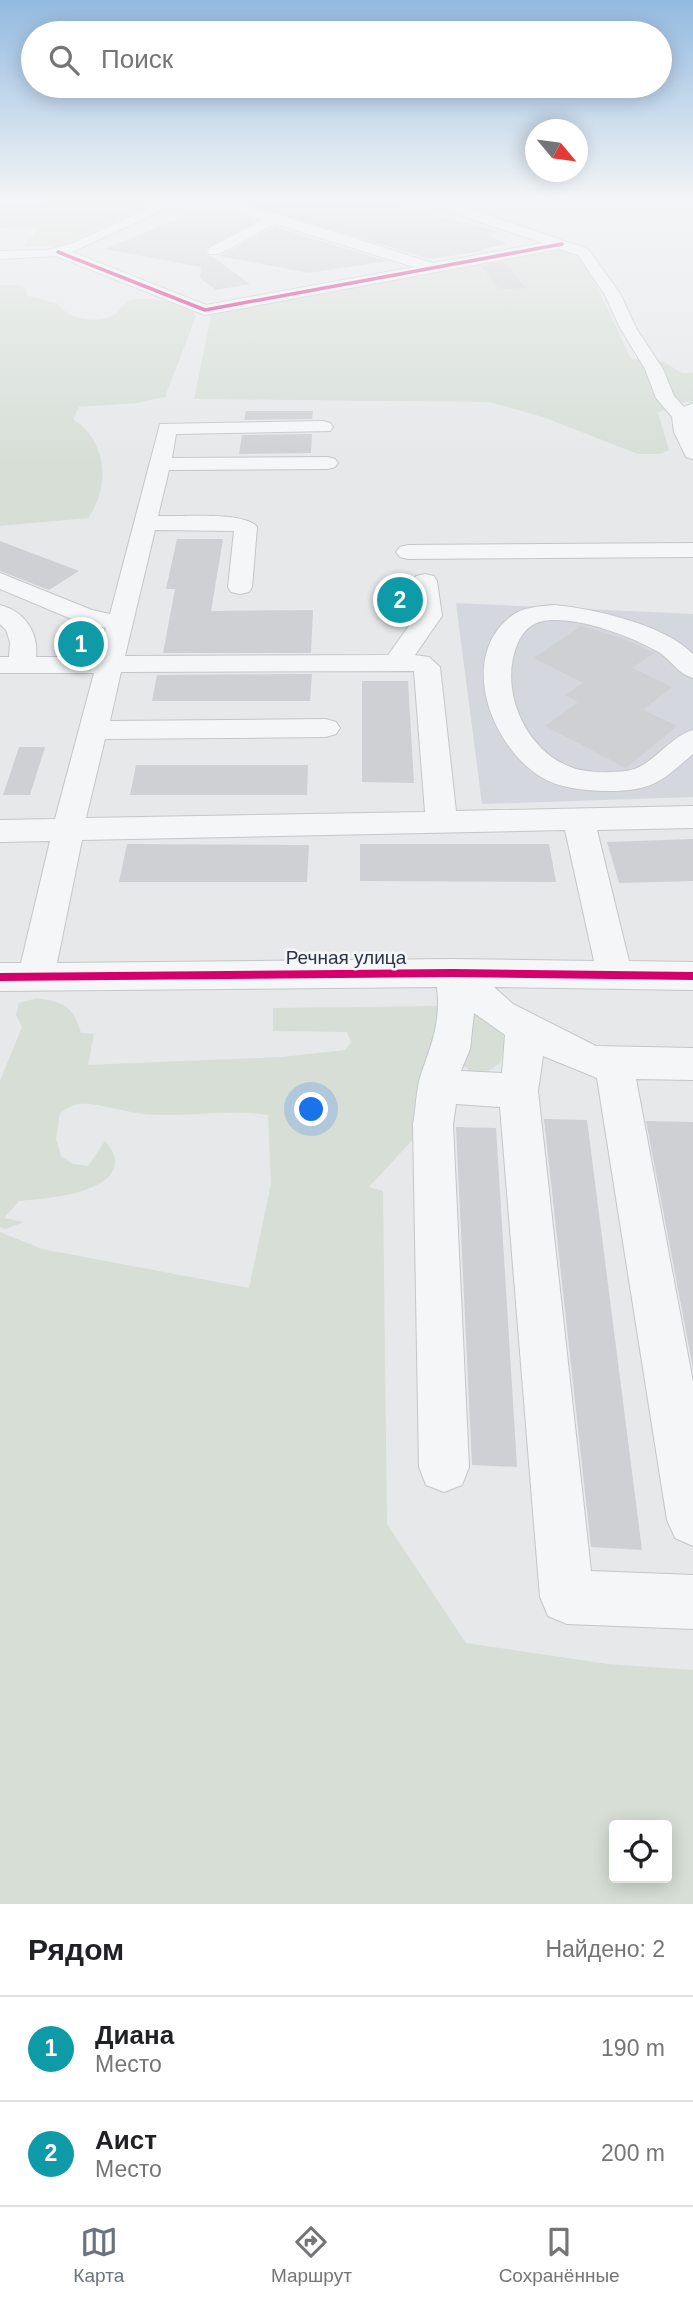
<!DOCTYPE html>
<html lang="ru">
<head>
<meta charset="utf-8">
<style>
  :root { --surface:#fff; --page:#f6f6f6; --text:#202124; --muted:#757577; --line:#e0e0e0; --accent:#6c737f }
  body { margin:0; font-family:Helvetica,sans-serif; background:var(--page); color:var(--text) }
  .controls { position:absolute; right:21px; bottom:21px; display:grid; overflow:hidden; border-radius:7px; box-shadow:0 4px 18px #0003 }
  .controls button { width:63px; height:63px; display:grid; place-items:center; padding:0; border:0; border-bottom:2px solid var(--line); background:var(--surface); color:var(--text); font:35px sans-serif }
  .compass { position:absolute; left:525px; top:119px; width:63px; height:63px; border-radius:50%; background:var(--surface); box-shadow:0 4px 18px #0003; rotate:119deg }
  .you { position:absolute; left:312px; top:1110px; width:24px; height:24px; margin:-18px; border:5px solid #fff; border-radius:50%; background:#1a73e8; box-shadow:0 0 0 10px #1a73e833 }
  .badge { display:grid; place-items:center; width:46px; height:46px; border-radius:50%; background:var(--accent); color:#fff; font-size:23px; font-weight:700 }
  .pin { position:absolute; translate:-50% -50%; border:4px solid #fff; box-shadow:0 2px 7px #0006 }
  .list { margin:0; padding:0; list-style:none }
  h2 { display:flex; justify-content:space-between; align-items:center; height:91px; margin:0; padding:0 28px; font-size:30px }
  h2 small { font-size:23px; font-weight:400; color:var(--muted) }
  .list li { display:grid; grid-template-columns:46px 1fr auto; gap:21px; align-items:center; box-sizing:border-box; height:105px; padding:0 28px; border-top:2px solid var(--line) }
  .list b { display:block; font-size:26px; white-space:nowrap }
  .list p { margin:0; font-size:23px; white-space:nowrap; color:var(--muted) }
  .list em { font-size:23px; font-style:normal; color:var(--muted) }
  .icon { flex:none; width:38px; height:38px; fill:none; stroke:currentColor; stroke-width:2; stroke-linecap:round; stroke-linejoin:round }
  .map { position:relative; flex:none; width:693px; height:1904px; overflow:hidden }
  .search { position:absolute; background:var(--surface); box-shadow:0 4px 18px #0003; left:21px; right:21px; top:21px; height:77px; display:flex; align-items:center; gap:18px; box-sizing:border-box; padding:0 24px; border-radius:38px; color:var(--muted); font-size:26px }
  .sheet { height:301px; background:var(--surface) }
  nav { display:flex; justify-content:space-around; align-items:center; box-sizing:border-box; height:98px; border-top:2px solid var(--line); background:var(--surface); font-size:19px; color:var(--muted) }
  nav a { display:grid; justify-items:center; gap:4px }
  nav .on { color:var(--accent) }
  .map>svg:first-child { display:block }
</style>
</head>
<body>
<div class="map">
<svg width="693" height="1904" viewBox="0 0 693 1904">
  <rect width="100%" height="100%" fill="#e6e8ea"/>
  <!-- built -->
  <path fill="#d4d7dd" d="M 456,603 L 693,614 L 693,797 L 482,804 Z"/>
  <!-- green -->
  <path fill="#d6ded6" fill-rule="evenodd" d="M 49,198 L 163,198 L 61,246 L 24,246 L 38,229 L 0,228 L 0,204 L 41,204 Z
    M 554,249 C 569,250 578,259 589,269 L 631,359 L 664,362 L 682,373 L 693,373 L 693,401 L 678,403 L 658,413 L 669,450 L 660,454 L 638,454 L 543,417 L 489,402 L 194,399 L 212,311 Z
    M 0,285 L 18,285 L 26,289 L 28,296 L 57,303 C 66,319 96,324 112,316 C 121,312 122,302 133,300 C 152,296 176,303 193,310 L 196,316 L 165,397 L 137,403 L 79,407 L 73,419 C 107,441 111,486 88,518 L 0,526 Z
    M 37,998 C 64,1003 73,1005 81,1033 L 94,1034 L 88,1065 L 282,1057 L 345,1050 L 351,1042 L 347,1032 L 273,1031 L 273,1008 L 438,1006 L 442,1018 L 416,1136 L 369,1187 L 383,1191 L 387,1524 L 466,1643 L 608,1664 L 693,1670 L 693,1904 L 0,1904 L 0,1232 L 42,1249 L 249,1288 L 271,1184 L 268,1115 C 225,1108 186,1118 144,1114 C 126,1112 94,1102 79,1104 C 73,1104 65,1110 60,1113 L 56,1139 L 61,1156 L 73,1164 L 88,1166 L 105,1141 C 108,1145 113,1151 114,1155 C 125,1194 41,1199 19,1201 L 4,1218 L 24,1222 L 5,1229 L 0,1227 L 0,1081 L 22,1027 L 16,1015 L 19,1003 ZM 614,1825 L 667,1825 L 667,1878 L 614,1878 Z
    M 466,1006 L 504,1030 L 506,1038 L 500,1063 L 485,1073 L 471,1072 L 460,1062 Z"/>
  <!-- building -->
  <path fill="#ced0d3" d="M 243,198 L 398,198 L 399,207 L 499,231 L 488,235 L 507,244 L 480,249 L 484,251 L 430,259 L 236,201 Z
    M 218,208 L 255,221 L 205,250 L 207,255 L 213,257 L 250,284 L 216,290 L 200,278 L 201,267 L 105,249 L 198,211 L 207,213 Z
    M 275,227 L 387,261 L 309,273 L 220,256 Z
    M 503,262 L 505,263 L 526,288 L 499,289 L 481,266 Z
    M 246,411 L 313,411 L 312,419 L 244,420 Z
    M 312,434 L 311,453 L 239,454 L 242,435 Z
    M 177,539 L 223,539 L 211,611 L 313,610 L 311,653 L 163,653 L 175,589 L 166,589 Z
    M 0,541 L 79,571 L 49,590 L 0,571 Z
    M 388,583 L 411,583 L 412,616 L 388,616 Z
    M 581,626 L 622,638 L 654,653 L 632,668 L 672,687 L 643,710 L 677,726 L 626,768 L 545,726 L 578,702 L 565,695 L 583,683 L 534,658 Z
    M 312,674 L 310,701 L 152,701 L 157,675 Z
    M 362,681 L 408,681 L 414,783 L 362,782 Z
    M 19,747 L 45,747 L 30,795 L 3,795 Z
    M 136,765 L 308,765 L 307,795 L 130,795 Z
    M 693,839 L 693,881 L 619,883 L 607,842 Z
    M 127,844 L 309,845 L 307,882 L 119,882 Z
    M 360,844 L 549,844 L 556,882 L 360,881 Z
    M 544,1119 L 587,1120 L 642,1550 L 591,1547 Z
    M 646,1121 L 693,1122 L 693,1368 Z
    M 456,1127 L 496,1128 L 517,1467 L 472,1465 Z"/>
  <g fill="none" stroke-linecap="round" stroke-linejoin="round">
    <defs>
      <path id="minor" d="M 171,198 L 189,198 L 72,252 L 206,305 L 414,267 L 275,224 L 219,254 L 209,254 L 207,251 L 209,248 L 262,220 L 194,198 L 215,198 L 280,215 L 433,263 L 543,243 L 408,198 L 430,198 L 473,210 L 588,249 L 621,295 L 636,328 L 663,369 L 674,396 L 684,407 L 693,403 L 693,459 L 686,457 L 674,432 L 672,417 L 656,398 L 645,369 L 620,328 L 605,295 L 578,255 L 559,249 L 205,315 L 56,256 L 0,259 L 0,251 L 48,250 L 73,243 Z
        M 323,421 L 330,423 L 333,427 L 330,431 L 176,434 L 172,458 L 328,457 L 335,459 L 338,463 L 335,467 L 328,469 L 169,470 L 158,516 C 179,517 246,511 257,527 L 252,587 L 249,592 L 240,594 L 231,592 L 228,587 L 234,531 L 155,530 L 125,656 L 388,655 L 416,616 L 413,581 L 416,576 L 425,574 L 434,576 L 437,581 L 442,616 L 415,655 L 429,657 L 440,667 L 456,811 L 693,806 L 693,828 L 597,830 L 629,961 L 693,962 L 693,990 L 494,987 L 513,1004 L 596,1046 L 693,1048 L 693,1080 L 636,1079 L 693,1382 L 693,1546 L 675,1538 L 667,1520 L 597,1078 L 543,1056 L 538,1091 L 591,1571 L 693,1575 L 693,1629 L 567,1624 L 548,1616 L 540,1597 L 500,1107 L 456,1104 L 453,1124 L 469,1467 L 462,1485 L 444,1492 L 426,1485 L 419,1467 L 413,1124 C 416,1108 416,1090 421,1074 C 432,1043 441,1022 437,987 L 0,991 L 0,963 L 21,963 L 50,841 L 0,842 L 0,820 L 55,819 L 94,673 L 0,673 L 0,657 L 9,657 L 10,642 L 6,630 L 0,624 L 0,605 C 24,611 39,632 36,657 L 98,657 L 106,628 L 74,620 L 0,589 L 0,573 L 92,610 L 110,614 L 160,424 ZM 414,671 L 425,812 L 86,818 L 105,739 L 326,737 L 336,734 L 340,728 L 336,722 L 326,719 L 110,721 L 121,672 ZM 565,830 L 594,961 L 453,959 L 57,963 L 82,840 ZM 474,1013 L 505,1035 L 502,1073 L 461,1071 L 470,1049 Z
        M 693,543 L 693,557 L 408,559 L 400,557 L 396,552 L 400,547 L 408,545 Z
        M 555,605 C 595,609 665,625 693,654 L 693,678 C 678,674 672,661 660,653 C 634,637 584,619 554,620 C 535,620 524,628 517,645 C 499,688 524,748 568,766 C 583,773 609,773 626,771 C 652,768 668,737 693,730 L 693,754 C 681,764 669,776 655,783 C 638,791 621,791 603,791 C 582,790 559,788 541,777 C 493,748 457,660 510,617 C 522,607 540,606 555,605 Z"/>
    </defs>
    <!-- minor casing -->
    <use href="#minor" stroke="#c4c6c8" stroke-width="2"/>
    <!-- minor -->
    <use href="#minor" fill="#f5f6f7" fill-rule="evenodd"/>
    <defs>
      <path id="cycleway-far1" d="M 58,252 L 205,310 L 562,244"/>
      <path id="cycleway" d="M 0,977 L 453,973 L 693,976"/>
    </defs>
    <!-- cycleway-far1 casing -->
    <use href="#cycleway-far1" stroke="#f4f6f9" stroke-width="5"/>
    <!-- cycleway casing -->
    <use href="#cycleway" stroke="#f4f6f9" stroke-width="12"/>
    <!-- cycleway-far1 -->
    <use href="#cycleway-far1" stroke="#d6006c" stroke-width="3.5"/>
    <!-- cycleway -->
    <use href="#cycleway" stroke="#d6006c" stroke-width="8"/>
  </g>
  <!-- sky -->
  <linearGradient id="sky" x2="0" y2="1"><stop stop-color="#93bae0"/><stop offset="0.43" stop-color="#f4f5f6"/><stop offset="1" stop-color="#f4f5f6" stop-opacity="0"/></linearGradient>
  <rect width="693" height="465" fill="url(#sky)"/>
  <g text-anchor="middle" stroke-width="5" stroke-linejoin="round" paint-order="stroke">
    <!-- street labels -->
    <g font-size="19" fill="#2b3445" stroke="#f4f6f9">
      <text x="346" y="964">Речная улица</text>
    </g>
  </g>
</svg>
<div class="controls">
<button><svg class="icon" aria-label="locate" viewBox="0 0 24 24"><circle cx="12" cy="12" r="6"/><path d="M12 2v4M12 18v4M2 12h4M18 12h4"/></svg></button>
</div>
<svg class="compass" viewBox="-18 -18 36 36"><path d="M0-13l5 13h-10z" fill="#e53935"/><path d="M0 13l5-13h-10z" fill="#757577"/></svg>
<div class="you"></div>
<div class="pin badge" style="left:81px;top:644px;background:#0f9aa8">1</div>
<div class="pin badge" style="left:400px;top:600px;background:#0f9aa8">2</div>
<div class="search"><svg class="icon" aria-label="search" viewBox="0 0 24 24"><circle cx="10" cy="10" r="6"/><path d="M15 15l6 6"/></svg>Поиск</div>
</div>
<section class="sheet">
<h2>Рядом<small>Найдено: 2</small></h2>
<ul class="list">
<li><span class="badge" style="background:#0f9aa8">1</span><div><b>Диана</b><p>Место</p></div><em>190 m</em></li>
<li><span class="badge" style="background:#0f9aa8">2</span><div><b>Аист</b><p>Место</p></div><em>200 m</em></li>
</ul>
</section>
<nav>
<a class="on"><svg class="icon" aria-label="map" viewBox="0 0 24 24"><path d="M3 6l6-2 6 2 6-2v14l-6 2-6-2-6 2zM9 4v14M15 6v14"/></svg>Карта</a>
<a><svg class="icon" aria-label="directions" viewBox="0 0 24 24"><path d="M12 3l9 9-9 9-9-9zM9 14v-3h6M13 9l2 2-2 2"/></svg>Маршрут</a>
<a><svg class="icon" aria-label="saved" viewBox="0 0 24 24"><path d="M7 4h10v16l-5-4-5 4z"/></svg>Сохранённые</a>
</nav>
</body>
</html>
